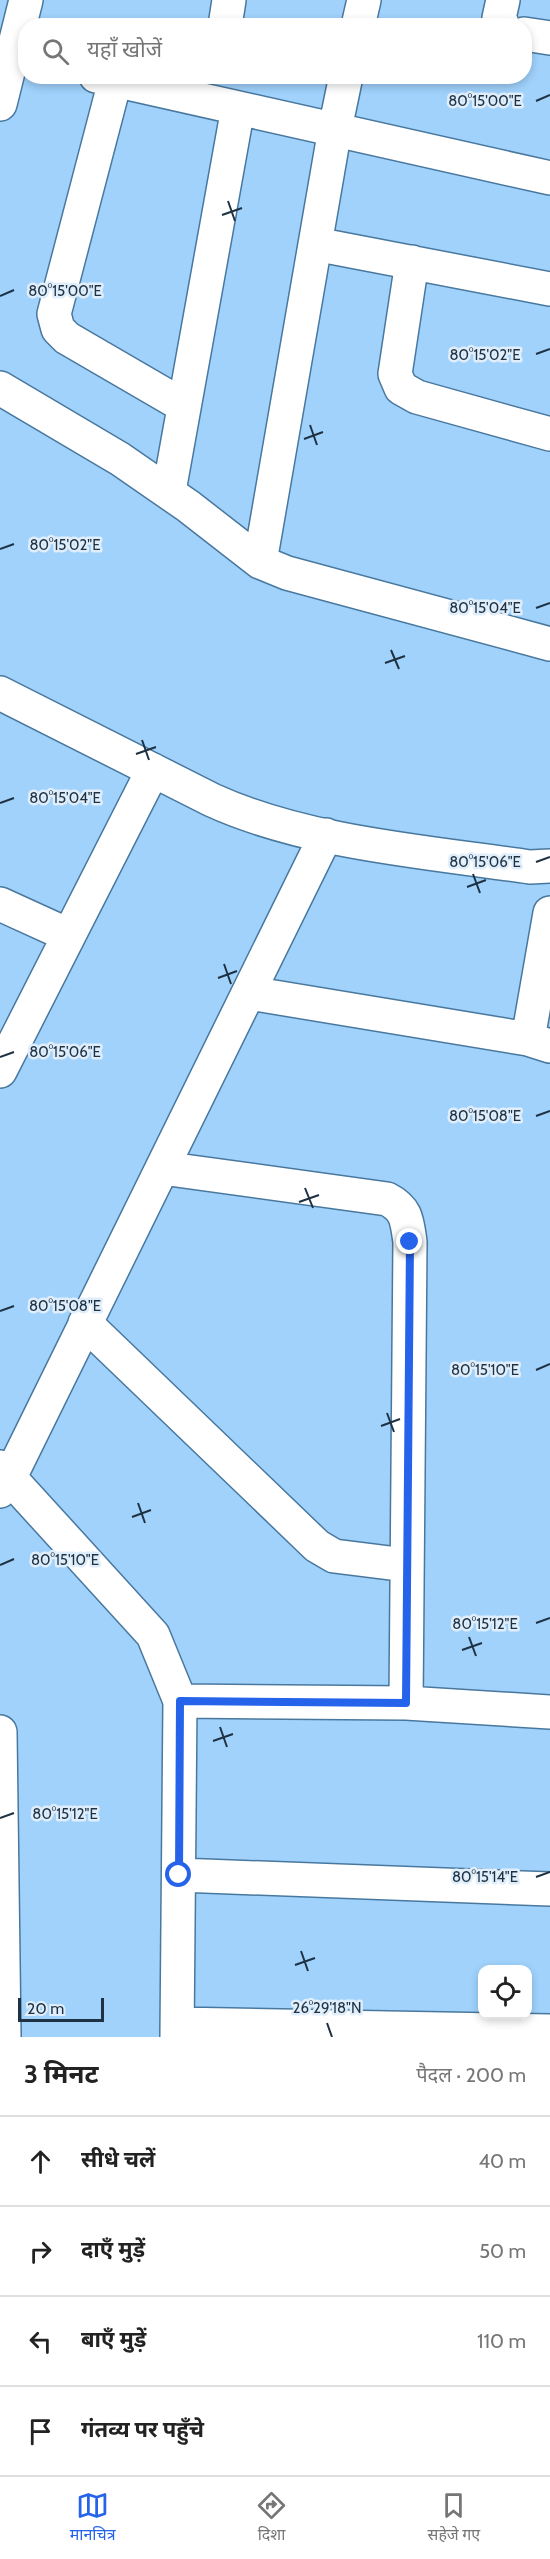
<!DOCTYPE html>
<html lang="hi">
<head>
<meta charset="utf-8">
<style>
  :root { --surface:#fff; --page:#f2f2f2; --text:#222; --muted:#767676; --line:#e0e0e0; --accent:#2563eb }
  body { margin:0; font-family:Cabin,"Noto Sans Devanagari",sans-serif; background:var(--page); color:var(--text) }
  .controls { position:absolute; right:18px; bottom:18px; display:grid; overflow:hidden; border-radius:12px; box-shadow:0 3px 9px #0003 }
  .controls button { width:54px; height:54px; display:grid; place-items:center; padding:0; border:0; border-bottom:2px solid var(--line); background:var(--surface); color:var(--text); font:30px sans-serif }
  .scale { position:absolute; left:18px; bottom:15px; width:86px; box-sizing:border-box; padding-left:6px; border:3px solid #1e3243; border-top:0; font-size:16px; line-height:21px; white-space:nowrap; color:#1e3243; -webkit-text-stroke:4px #e0eefb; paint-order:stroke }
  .stop { position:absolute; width:18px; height:18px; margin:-14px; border:4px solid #2563eb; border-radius:50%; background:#fff }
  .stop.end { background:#2563eb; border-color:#fff; box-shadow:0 2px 6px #0008 }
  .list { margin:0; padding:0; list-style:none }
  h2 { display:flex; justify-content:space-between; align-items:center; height:78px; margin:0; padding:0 24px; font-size:26px }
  h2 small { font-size:20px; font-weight:400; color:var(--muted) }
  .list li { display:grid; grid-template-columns:39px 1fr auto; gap:18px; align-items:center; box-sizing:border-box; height:90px; padding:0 24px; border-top:2px solid var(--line) }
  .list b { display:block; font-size:22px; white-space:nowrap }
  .list em { font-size:20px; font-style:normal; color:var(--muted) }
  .icon { flex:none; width:33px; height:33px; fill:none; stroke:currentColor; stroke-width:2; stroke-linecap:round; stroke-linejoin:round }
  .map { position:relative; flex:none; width:550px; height:2037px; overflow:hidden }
  .search { position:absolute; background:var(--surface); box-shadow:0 3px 9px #0003; left:18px; right:18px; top:18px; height:66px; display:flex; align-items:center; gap:15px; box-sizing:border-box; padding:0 21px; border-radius:24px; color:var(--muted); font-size:22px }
  .sheet { height:438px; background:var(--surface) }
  nav { display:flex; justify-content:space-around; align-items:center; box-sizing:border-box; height:84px; border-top:2px solid var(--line); background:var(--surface); font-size:16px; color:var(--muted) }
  nav a { display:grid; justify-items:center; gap:3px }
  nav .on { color:var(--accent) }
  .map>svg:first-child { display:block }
</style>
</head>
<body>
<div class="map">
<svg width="550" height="2037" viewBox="0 0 550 2037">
  <rect width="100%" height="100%" fill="#a0d2fc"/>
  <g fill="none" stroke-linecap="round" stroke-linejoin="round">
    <defs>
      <path id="minor" d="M 503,0 L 499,18 L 503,26
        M 225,26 L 229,0
        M 358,26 L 364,0
        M 524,34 L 550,38
        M 96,76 L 550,178
        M 115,81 L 54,314 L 58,329 L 67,338 L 184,406
        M 0,104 L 26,0
        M 315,244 L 550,289
        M 412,262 L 395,374 L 401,388 L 417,397 L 550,434
        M 0,388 L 120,459 L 188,506 L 260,562 L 287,573 L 550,644
        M 169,491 L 238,108
        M 260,562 L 335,129 L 346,76
        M 0,693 L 212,800 C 306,843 427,852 530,867 L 550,866
        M 0,904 L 68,935
        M 249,993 L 528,1039 L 550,1046
        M 528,1039 L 550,913
        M 0,1071 L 153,770
        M 162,1168 L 387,1199 C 407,1209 407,1221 410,1242 L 406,1703
        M 85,1323 L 317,1546 L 334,1556 L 406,1565
        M 0,1467 L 153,1635 L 180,1701 L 177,2037
        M 0,1491 L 10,1477 L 326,835
        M 180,1701 L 406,1703 L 550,1712
        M 0,1732 L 4,2037
        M 179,1875 L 550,1889
        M 178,2024 L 550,2031"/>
    </defs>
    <!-- minor casing -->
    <use href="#minor" stroke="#49789e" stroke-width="36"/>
    <!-- minor -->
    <use href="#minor" stroke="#fff" stroke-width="33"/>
  </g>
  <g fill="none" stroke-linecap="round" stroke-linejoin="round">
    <!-- route -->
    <path stroke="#2563eb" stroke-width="8" d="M 179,1875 L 180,1701 L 406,1703 L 410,1242"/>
  </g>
  <!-- ticks -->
  <path fill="none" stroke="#1e3243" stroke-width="2" d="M 536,101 L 550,95M 228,201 L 235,221M 222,215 L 242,208M 0,296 L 14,290M 536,354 L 550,349M 310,425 L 317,445M 304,439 L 323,432M 0,549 L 14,544M 536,608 L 550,603M 391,650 L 399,669M 385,663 L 405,656M 142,740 L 149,760M 136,754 L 156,747M 0,803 L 14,798M 536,862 L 550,857M 473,874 L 480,893M 467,887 L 486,880M 224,964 L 231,984M 218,978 L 237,971M 0,1057 L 14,1052M 536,1116 L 550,1111M 305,1188 L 313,1208M 299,1202 L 319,1195M 0,1311 L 14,1306M 536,1370 L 550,1364M 387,1413 L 394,1432M 381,1426 L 400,1419M 138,1503 L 145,1523M 132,1517 L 151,1510M 0,1565 L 14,1559M 536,1623 L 550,1618M 469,1637 L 476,1656M 462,1650 L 482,1643M 220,1727 L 227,1747M 213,1741 L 233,1734M 0,1818 L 14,1813M 536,1877 L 550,1872M 301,1951 L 308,1971M 295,1965 L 315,1958M 327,2023 L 332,2037"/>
  <g font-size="15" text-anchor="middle" fill="#1e3243" stroke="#e0eefb" stroke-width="5" stroke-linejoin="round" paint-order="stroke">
    <text x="485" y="106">80°15'00"E</text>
    <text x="65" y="296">80°15'00"E</text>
    <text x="485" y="360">80°15'02"E</text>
    <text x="65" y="550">80°15'02"E</text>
    <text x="485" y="613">80°15'04"E</text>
    <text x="65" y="803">80°15'04"E</text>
    <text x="485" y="867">80°15'06"E</text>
    <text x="65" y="1057">80°15'06"E</text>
    <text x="485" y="1121">80°15'08"E</text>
    <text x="65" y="1311">80°15'08"E</text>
    <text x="485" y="1375">80°15'10"E</text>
    <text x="65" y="1565">80°15'10"E</text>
    <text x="485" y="1629">80°15'12"E</text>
    <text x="65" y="1819">80°15'12"E</text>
    <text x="485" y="1882">80°15'14"E</text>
    <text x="327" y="2013">26°29'18"N</text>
  </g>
</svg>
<div class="controls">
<button><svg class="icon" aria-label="locate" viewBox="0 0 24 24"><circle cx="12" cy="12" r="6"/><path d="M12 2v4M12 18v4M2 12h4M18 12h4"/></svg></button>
</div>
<div class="scale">20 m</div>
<div class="stop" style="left:179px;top:1875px"></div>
<div class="stop end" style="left:410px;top:1242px"></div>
<div class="search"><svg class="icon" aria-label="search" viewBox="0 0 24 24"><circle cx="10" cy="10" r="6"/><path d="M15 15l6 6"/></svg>यहाँ खोजें</div>
</div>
<section class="sheet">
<h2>3 मिनट<small>पैदल · 200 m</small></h2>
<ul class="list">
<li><svg class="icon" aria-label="ahead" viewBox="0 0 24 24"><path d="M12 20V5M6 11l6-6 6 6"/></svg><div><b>सीधे चलें</b></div><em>40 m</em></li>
<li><svg class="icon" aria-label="right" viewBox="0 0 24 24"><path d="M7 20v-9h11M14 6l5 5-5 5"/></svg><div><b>दाएँ मुड़ें</b></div><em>50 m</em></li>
<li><svg class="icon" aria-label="left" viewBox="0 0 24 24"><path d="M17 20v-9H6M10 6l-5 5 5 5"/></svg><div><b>बाएँ मुड़ें</b></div><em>110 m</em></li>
<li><svg class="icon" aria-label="arrive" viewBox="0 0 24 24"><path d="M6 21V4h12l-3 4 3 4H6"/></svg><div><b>गंतव्य पर पहुँचे</b></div></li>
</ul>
</section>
<nav>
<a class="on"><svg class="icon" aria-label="map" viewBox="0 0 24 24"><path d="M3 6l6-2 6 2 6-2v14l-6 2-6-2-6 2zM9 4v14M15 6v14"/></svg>मानचित्र</a>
<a><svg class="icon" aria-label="directions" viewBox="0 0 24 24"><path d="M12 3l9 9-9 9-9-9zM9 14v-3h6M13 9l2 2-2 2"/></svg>दिशा</a>
<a><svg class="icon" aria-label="saved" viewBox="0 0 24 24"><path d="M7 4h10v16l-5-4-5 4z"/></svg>सहेजे गए</a>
</nav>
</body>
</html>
